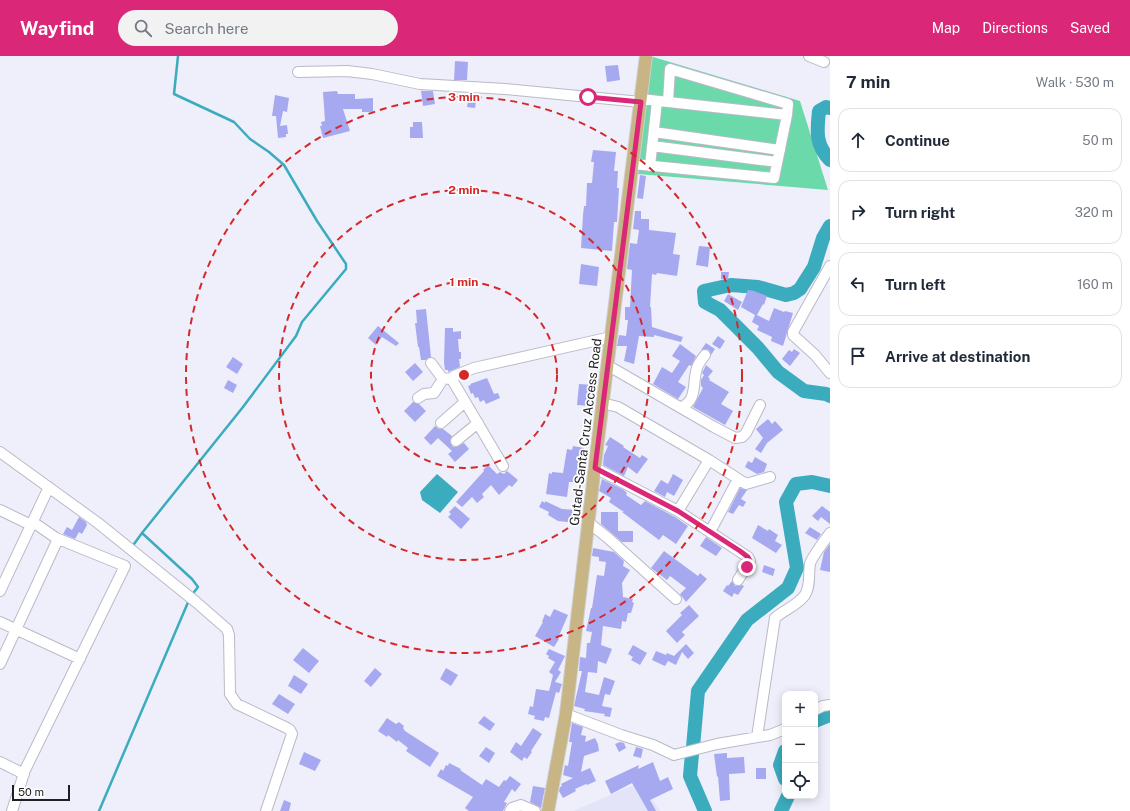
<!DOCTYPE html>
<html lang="en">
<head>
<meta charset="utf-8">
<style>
  :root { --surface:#fff; --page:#f2f2f3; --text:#1f2937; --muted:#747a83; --line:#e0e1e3; --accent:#db2777 }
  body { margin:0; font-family:"Public Sans",sans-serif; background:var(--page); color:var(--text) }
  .controls { position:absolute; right:12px; bottom:12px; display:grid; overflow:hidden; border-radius:8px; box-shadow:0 2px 10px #0003 }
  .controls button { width:36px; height:36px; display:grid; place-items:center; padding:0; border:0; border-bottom:1px solid var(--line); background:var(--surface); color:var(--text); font:20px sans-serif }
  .scale { position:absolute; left:12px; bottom:10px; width:58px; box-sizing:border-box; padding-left:4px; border:2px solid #1e1f23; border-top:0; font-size:11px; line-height:14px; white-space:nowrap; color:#1e1f23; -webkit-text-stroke:3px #fdfdfd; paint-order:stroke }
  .stop { position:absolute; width:12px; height:12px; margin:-9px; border:3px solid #db2777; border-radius:50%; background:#fff }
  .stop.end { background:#db2777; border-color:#fff; box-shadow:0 1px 4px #0008 }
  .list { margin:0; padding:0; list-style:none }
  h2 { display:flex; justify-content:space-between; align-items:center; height:52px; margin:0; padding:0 16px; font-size:17px }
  h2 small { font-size:13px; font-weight:400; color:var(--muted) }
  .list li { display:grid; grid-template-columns:26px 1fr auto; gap:12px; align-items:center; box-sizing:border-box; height:64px; margin:0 8px 8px; padding:0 8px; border:1px solid var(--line); border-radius:12px }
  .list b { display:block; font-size:15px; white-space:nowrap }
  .list em { font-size:13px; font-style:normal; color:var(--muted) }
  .icon { flex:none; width:22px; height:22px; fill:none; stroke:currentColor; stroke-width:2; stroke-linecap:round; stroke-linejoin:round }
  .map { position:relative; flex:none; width:830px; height:755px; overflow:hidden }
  header { display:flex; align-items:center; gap:24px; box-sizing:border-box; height:56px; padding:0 20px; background:var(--accent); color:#fff }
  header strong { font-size:19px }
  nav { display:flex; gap:22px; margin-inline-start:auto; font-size:14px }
  .search { width:280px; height:36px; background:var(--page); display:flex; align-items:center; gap:10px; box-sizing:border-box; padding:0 14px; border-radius:22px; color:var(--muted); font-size:15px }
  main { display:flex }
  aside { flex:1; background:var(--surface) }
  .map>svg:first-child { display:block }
</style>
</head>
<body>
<header>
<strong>Wayfind</strong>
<div class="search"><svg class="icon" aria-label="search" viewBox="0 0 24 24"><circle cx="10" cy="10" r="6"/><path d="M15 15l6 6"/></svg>Search here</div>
<nav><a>Map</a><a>Directions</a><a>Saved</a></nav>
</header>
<main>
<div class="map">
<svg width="830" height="755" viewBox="0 0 830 755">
  <rect width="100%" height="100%" fill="#eeeffb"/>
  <!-- built -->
  <path fill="#e3e4f8" d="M 641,726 L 660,755 L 573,755 Z"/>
  <!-- green -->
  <path fill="#6cd9aa" d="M 650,0 L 800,45 L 828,134 L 638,118 Z"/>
  <!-- water -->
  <path fill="#3bacbe" d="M 437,418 L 458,436 L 440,457 L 422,444 L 420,436 Z"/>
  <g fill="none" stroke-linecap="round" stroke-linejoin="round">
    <!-- stream -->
    <path stroke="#3bacbe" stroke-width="2.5" d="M 142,477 L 192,523 L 198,531 L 191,540
      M 134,488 L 142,477 L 243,351 L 296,280 L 302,266 L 346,213 L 346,208 L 317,165 L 284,109 L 269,96 L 250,83 L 234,66 L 174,38 L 178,0
      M 99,755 L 189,544"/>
    <!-- river -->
    <path stroke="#3bacbe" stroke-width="14" d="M 830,52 L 826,51 L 819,55 C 817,75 815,89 830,104
      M 830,170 L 823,182 L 814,211 L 800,233 L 794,237 L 786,239 L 758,231 L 731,229 L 704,235 L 705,246 L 720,254 L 758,292 L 778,316 L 804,335 L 826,338 L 830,340
      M 815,665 L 830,659
      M 693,691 L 698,635 L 747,564 L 788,532 L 797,512 L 786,446 L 796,428 L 812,426 L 830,430
      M 785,695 L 780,709 L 785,723
      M 692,698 L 690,720 L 705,755
      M 781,755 L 788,740"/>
  </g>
  <!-- building -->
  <path fill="#a6a9f0" d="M 455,5 L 468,6 L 467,24 L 454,24 Z
    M 618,9 L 620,24 L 607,26 L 605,10 Z
    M 337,35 L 338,38 L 355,38 L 355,43 L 373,42 L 373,56 L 362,56 L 362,53 L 343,53 L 350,75 L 323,82 L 320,70 L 322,70 L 321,66 L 325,65 L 323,36 Z
    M 421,35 L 433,35 L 435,48 L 423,50 Z
    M 469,38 L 477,39 L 475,52 L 467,51 Z
    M 275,39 L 289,42 L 287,56 L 283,55 L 280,70 L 287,69 L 288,78 L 286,78 L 286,81 L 278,82 L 276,60 L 272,60 Z
    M 413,66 L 422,66 L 423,82 L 410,82 L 410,71 L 413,71 Z
    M 593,94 L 616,96 L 614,115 L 618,115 L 617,132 L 619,132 L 617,166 L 614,166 L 612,195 L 581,192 L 583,159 L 584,150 L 586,150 L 587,127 L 592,127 L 594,106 L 591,106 Z
    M 640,119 L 646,120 L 643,143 L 637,142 Z
    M 635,155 L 641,155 L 641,163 L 649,163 L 649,174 L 676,177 L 673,198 L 680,199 L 677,220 L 657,217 L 656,219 L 652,218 L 650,251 L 651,251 L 652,271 L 683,281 L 681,286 L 654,279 L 654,281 L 639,280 L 634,308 L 624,305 L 627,290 L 617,290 L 619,279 L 626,280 L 628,264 L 625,264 L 625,251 L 630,251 L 632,214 L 627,213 L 630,187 L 637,188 L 639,174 L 633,173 Z
    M 699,190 L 710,191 L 708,211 L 696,209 Z
    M 581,208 L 599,211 L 597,230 L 579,228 Z
    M 721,216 L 729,216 L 728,224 L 721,223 Z
    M 748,234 L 754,235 L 767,240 L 764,249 L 763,248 L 757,259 L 769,265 L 774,252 L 784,256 L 785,255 L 793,257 L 783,290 L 771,285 L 772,281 L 757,274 L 759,270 L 752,266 L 755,259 L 741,251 Z
    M 728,238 L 742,246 L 738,254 L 724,245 Z
    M 426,253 L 431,301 L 426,304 L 421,304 L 419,291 L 418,291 L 415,267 L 417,267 L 416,254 Z
    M 378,270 L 399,287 L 396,290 L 382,281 L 376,289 L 368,282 Z
    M 445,272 L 453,272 L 453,276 L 461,275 L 461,283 L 458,283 L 459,296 L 461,296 L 461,303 L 459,303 L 460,311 L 448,316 L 448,314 L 445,314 L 444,306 Z
    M 718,280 L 725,285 L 720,293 L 712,288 Z
    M 706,287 L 715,293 L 711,299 L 709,294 L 705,293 L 701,294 Z
    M 680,288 L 696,300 L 691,310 L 689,309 L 678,326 L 686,331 L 678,343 L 653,328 L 662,311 L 672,317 L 680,305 L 672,300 Z
    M 794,293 L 800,297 L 790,310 L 782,303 L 789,294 L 792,296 Z
    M 233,301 L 243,308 L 237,318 L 226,311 Z
    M 415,307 L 423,316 L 413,325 L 405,316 Z
    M 706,309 L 713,315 L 708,321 L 710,323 L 709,324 L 729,336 L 721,348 L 733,355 L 725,369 L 693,351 L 703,332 L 701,330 L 701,324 L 704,319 L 705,320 L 702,317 Z
    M 487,322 L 494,338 L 498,337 L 500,342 L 486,348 L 484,344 L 480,346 L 478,341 L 475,342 L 473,337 L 471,338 L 468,330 L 471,329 L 470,328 Z
    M 228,324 L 237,329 L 233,337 L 224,332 Z
    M 579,328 L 593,329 L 591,350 L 577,349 Z
    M 413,346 L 419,348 L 426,355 L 415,366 L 404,355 Z
    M 768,363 L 772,368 L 775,365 L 783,374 L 767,387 L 761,397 L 755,393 L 763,382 L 756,373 Z
    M 435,370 L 439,373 L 443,373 L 452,380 L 450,386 L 453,391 L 457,391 L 464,387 L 469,393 L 455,406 L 448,398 L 452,395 L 438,382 L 431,389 L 424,382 Z
    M 610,381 L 624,390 L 623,391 L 640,402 L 642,399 L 648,403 L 637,418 L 628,411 L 624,420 L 603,409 L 604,399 L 608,390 L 605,389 Z
    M 573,390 L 584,392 L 581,415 L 584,415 L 584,426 L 569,426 L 567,441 L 546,438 L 549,417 L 552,418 L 552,416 L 563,417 L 567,393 L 572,394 Z
    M 755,401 L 767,408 L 764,416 L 757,418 L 745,411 L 748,405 L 752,407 Z
    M 488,409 L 497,418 L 500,416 L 504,418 L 507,415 L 518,424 L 512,431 L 509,429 L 499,439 L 491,429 L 482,438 L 484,441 L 477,447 L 472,441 L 462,451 L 456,446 L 484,415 L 483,414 Z
    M 673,418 L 683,424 L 674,440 L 667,436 L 665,441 L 654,435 L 661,424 L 668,428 Z
    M 602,423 L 624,434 L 627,437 L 626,439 L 641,449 L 645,445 L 675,461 L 688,470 L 676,488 L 663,479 L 659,484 L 622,456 L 624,456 L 609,446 L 611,442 L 599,435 Z
    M 740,432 L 747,434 L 741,443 L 746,446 L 743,451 L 739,449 L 733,458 L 728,456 Z
    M 542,445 L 545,447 L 545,445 L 562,453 L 577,454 L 576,467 L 558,465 L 548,459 L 549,456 L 539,451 Z
    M 455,450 L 470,463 L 461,473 L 448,461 L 451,458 L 449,456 Z
    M 822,450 L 830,456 L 830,468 L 821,461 L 818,465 L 812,460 Z
    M 601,456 L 618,456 L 618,475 L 633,475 L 633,486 L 622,486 L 601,468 Z
    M 79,461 L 86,466 L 87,469 L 82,478 L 79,476 L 75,483 L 63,478 L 67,471 L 72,474 Z
    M 758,469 L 768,475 L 769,473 L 778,479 L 775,485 L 782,489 L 776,497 L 752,482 Z
    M 810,471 L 821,478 L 817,484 L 805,477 Z
    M 706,481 L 722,492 L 716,500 L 700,490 Z
    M 830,488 L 830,516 L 820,514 L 824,496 Z
    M 593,492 L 614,496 L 624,505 L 623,510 L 630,514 L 622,527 L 623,541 L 633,543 L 632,546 L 634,547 L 631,557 L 628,557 L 626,566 L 622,565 L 621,573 L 603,570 L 601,589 L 612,593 L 606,608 L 598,605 L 597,617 L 588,616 L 585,636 L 599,639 L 604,621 L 615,625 L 610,639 L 605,638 L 602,650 L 612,652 L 610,661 L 604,660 L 605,658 L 584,655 L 585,653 L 574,650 L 582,615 L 579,615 L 580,601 L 586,602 L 587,587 L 590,587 L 592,576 L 586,575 L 591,552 L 592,552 L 597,519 L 604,520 L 606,506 L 599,505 L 599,501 L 592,500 Z
    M 664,495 L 698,520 L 700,517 L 707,523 L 686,546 L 680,538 L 686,532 L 670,520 L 667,524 L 651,512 Z
    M 764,509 L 775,513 L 773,520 L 762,516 Z
    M 732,525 L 735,530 L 738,530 L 742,529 L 744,530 L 738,539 L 734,537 L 732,541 L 723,535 L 727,529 L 728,530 Z
    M 689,549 L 699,560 L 682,576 L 685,579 L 677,587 L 666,575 L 682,559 L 680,557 Z
    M 554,553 L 568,559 L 558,582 L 559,583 L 554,591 L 535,580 L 543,566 L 542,566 L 545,558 L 550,561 Z
    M 686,588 L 694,597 L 688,603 L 682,596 L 676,609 L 668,605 L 665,610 L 652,604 L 656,595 L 666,599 L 667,597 L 674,600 Z
    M 633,589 L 647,597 L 640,609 L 631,604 L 633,601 L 628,598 Z
    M 303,592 L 319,605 L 309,617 L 293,604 Z
    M 549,593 L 565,600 L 558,614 L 561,616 L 555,626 L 562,628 L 559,637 L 556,636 L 549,662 L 545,661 L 544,665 L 534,663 L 535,660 L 528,658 L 530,650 L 533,651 L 536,633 L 549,635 L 553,619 L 549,616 L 555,606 L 548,602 L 549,600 L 546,598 Z
    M 375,612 L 382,618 L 371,631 L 364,625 Z
    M 446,612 L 458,619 L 451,630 L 440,623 Z
    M 294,619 L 308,628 L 301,638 L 288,630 Z
    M 279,638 L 295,648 L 288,658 L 272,648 Z
    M 484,660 L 495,668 L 490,675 L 478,667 Z
    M 387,662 L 396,668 L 399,666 L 404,670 L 403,672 L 405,675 L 439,697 L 430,711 L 406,695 L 408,692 L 398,684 L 397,686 L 388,679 L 387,681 L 378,675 Z
    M 572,667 L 583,671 L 581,679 L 586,680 L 585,686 L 595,682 L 598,688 L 599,695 L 584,700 L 581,716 L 590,712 L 596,725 L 587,729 L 586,728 L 575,733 L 576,735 L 563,742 L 559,735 L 560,731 L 562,730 L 561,728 L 573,722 L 563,719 L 565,709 L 568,710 L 572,686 L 569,686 Z
    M 533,672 L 542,678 L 531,695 L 532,696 L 527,703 L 524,701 L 522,705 L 510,696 L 516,686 L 521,690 Z
    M 620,686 L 624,687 L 626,692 L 619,696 L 615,688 Z
    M 486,691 L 495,697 L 489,707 L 479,700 Z
    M 636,691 L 643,693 L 641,702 L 633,700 Z
    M 304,696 L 321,704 L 315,715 L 299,708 Z
    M 727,697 L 727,702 L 744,701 L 745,717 L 729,718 L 730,744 L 720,745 L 718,720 L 717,721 L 714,698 Z
    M 653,706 L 660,725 L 668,721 L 673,733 L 650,744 L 656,755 L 648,755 L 632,727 L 611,738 L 605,725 L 639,709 L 638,713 Z
    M 449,707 L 461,713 L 460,714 L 482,729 L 486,723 L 499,731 L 504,724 L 506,725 L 510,720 L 521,728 L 515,736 L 512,733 L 504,746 L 507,747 L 503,755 L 469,755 L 465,752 L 473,741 L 437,720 L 441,713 L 443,715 L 446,709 L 448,710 Z
    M 756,712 L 766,712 L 766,723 L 756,723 Z
    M 533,730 L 545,732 L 541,752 L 530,746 Z
    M 284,744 L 291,747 L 289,755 L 280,755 Z"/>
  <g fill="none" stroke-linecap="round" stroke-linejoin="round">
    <defs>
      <path id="minor" d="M 809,0 L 824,6
        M 298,16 L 347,15 L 372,18 L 420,28 L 505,33 L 641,46
        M 668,46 L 670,13 L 788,48 L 787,59
        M 654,76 L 780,94
        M 652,90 L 777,106
        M 633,108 L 774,122 L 787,59 L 641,43
        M 650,110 L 657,45
        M 830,210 L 793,276 L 793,279 L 815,299 L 830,317
        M 431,307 L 443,323
        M 607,309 L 714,371 L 735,382 L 742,381 L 746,377 L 760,349
        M 418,342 L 424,338 L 434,337 L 443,323 L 453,322
        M 602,347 L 618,351 L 709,404 L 678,455
        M 681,351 C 698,345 692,326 697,312 C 698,308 702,303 705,299
        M 441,367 L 465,346
        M 456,385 L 478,367
        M 0,396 L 98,467 L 196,546 L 227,573 L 229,579 L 230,638 L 237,648 L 287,672 L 290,674 L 292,678 L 266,755
        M 709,404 L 746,428 L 770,421
        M 503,410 L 454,327 L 452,323 L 454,320 L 474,312 L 611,281
        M 595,412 L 678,455 L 748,501 L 750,505 L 738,524
        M 0,454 L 31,469
        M 588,466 L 608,482 L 676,543
        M 710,476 L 738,423
        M 0,535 L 49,431
        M 0,566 L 80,603
        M 0,608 L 58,483
        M 815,654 L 823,650 L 830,649
        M 566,658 L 621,679 L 653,689 L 674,699 L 717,688 L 770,679 L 785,673
        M 757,681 L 775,562 C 785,553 797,550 805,539 C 811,529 808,519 810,508 C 811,502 826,483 830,477
        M 0,706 L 24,718
        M 12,755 L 25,714 L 125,510 L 56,482 L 33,466
        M 510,755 L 512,752 L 521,749 L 535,755"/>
      <path id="major" d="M 548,755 L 566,658 L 597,392 L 646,0"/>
    </defs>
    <!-- minor casing -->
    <use href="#minor" stroke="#b9bac6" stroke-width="12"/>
    <!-- major casing -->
    <use href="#major" stroke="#cececf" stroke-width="14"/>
    <!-- minor -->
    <use href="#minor" stroke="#fff" stroke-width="10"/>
    <!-- major -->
    <use href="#major" stroke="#c8b585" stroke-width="12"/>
  </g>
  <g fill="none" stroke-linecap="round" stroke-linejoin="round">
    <!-- route -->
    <path stroke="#db2777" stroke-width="5" d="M 588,41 L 641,46 L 595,412 L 678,455 L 740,495 L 748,501 L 750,505 L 747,511"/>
  </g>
  <!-- distance rings -->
  <g fill="none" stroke="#d62828" stroke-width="2" stroke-dasharray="7 5">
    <circle cx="464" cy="319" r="93"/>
    <circle cx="464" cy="319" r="185"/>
    <circle cx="464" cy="319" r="278"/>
  </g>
  <g text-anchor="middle" stroke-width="3.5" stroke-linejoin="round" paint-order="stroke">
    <!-- street labels -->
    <g font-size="13" fill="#1e1f23" stroke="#fdfdfd">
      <text transform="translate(585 376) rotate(-83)" y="5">Gutad-Santa Cruz Access Road</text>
    </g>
  </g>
  <circle cx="464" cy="319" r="6" fill="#d62828" stroke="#fdfdfd" stroke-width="2"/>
  <g font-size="12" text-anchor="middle" font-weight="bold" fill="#d62828" stroke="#fdfdfd" stroke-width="3.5" stroke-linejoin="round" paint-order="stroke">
    <text x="464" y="45">3 min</text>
    <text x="464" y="138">2 min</text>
    <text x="464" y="230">1 min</text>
  </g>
</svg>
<div class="controls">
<button>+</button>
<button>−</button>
<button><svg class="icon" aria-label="locate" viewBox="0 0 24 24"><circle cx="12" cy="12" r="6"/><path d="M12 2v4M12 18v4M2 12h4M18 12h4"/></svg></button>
</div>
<div class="scale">50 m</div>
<div class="stop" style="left:588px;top:41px"></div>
<div class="stop end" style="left:747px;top:511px"></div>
</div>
<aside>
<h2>7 min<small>Walk · 530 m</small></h2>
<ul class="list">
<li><svg class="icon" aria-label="ahead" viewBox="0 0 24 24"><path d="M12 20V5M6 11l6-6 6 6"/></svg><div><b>Continue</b></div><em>50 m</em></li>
<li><svg class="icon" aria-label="right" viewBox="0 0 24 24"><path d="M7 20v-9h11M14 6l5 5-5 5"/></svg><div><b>Turn right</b></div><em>320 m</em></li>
<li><svg class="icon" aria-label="left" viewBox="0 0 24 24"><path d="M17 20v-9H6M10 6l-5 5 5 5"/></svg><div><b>Turn left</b></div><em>160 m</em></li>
<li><svg class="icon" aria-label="arrive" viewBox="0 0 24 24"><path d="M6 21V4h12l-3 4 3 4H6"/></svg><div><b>Arrive at destination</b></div></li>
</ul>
</aside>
</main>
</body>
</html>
